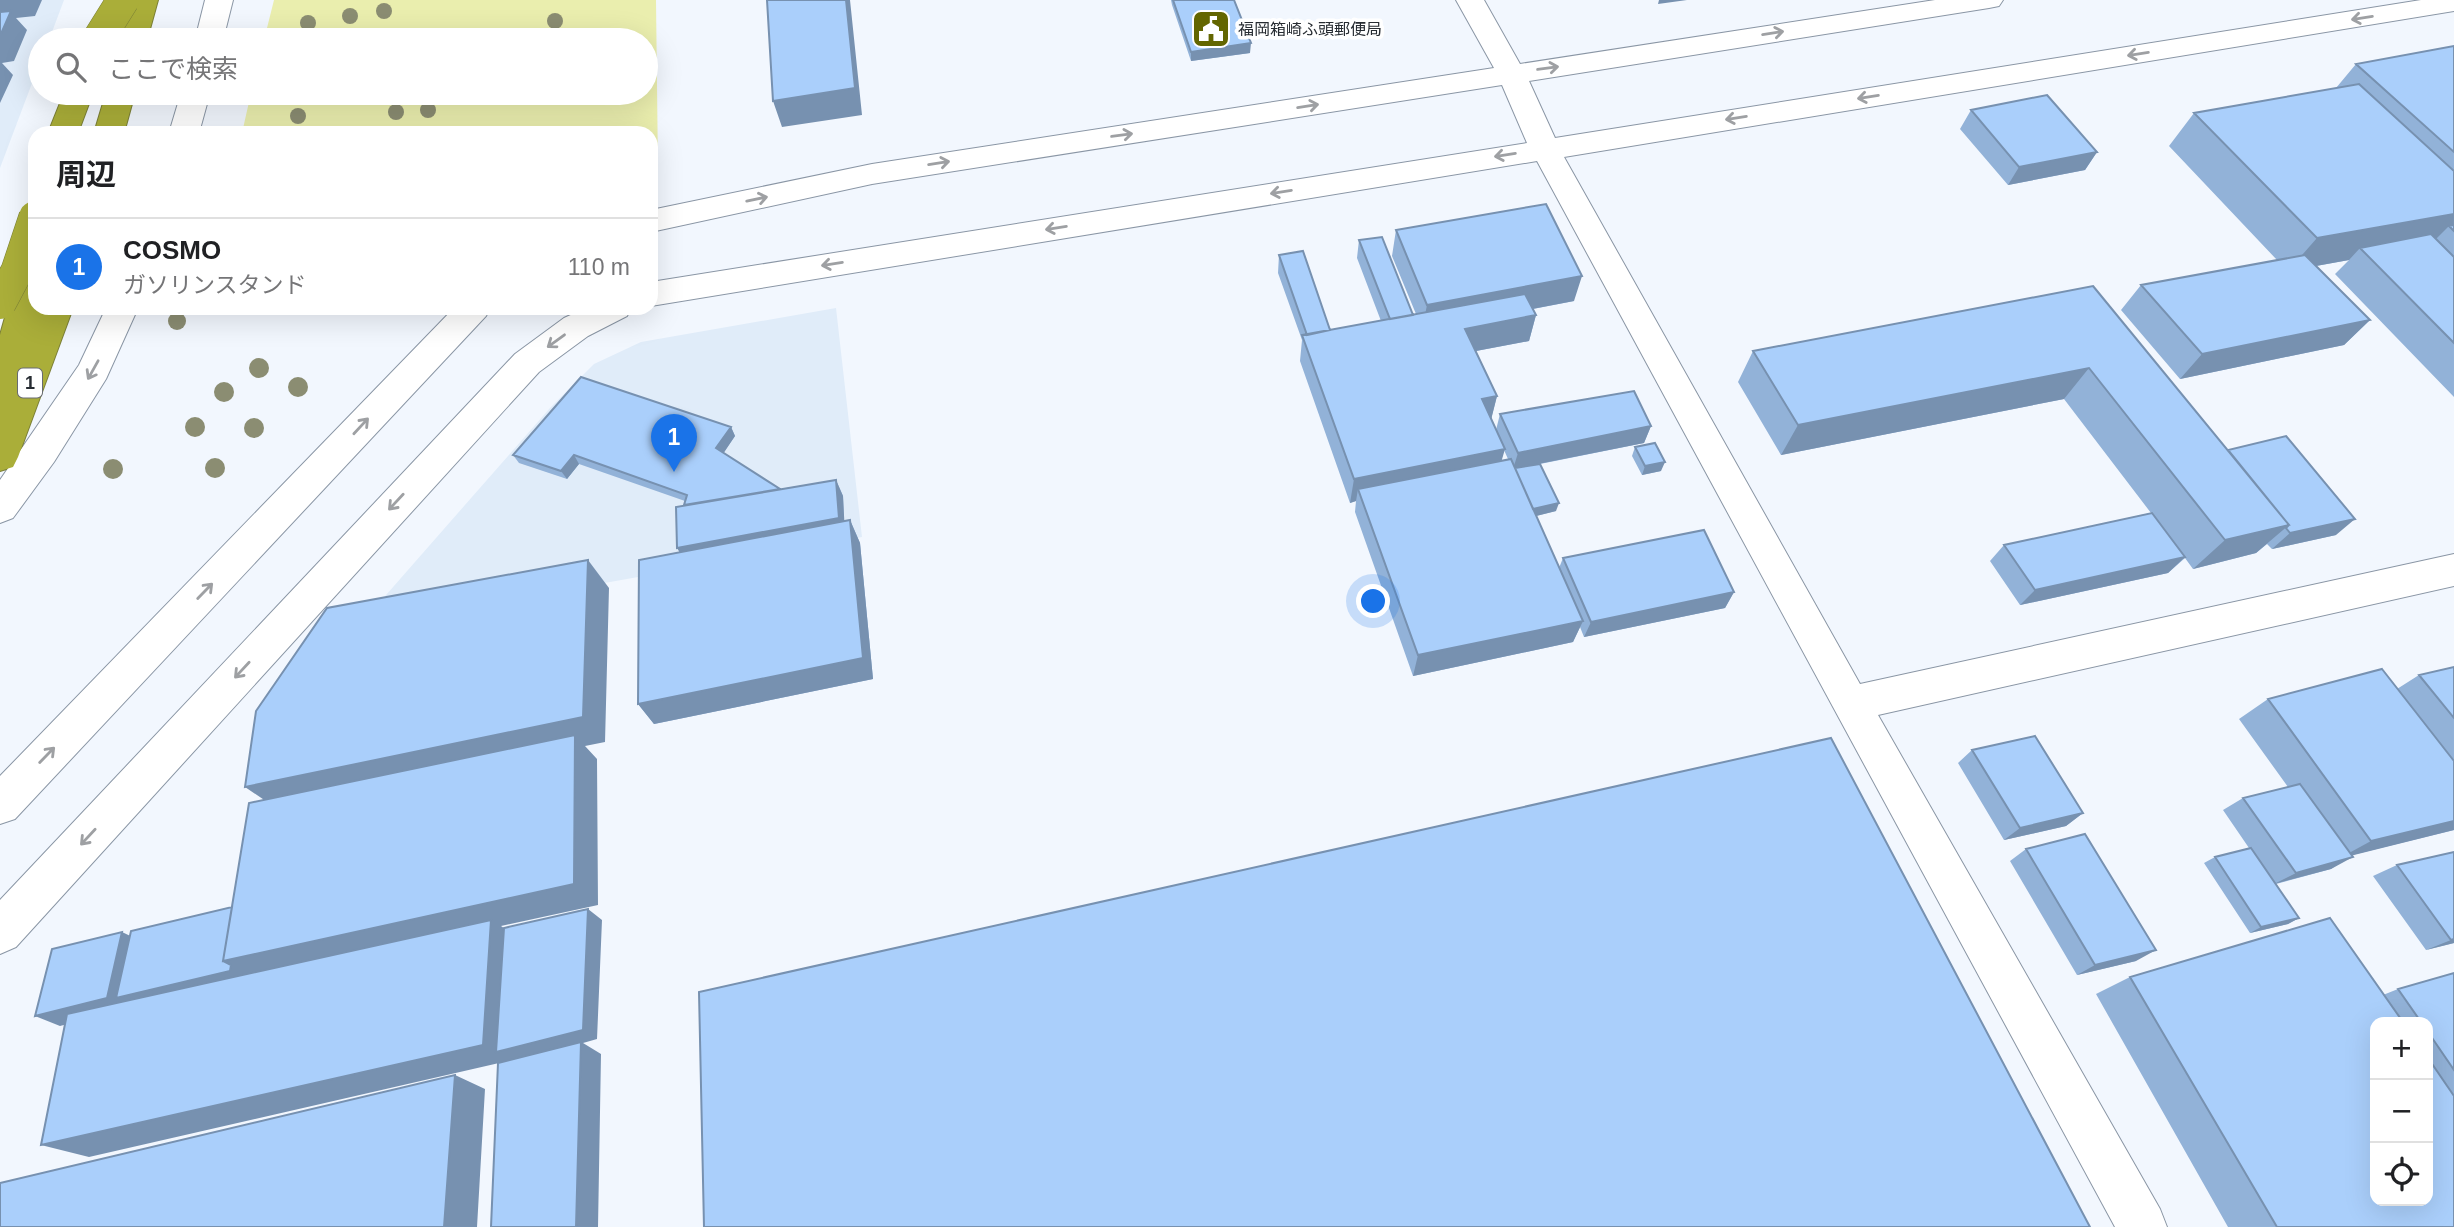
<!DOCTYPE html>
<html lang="ja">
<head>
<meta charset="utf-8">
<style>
  :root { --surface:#fff; --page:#f6f6f6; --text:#202124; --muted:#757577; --line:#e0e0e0; --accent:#1a73e8 }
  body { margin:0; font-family:Arial,"Noto Sans JP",sans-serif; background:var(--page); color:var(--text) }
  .controls { position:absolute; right:21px; bottom:21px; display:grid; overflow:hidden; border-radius:14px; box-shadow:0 7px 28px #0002 }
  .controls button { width:63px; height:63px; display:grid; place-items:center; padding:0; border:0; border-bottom:2px solid var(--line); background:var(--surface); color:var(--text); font:35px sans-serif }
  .you { position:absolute; left:1374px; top:602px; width:24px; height:24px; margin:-18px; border:5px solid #fff; border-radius:50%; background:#1a73e8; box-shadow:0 0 0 10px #1a73e833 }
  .badge { display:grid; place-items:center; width:46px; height:46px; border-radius:50%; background:var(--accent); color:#fff; font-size:23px; font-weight:700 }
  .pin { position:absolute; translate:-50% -58px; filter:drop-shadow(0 2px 4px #0008) }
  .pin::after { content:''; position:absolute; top:37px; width:24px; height:21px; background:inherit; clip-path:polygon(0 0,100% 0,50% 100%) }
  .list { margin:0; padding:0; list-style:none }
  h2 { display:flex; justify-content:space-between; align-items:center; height:91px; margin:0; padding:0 28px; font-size:30px }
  h2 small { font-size:23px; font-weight:400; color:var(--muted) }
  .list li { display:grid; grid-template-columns:46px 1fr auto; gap:21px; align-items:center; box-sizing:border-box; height:98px; padding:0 28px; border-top:2px solid var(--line) }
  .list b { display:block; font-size:26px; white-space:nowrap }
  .list p { margin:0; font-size:23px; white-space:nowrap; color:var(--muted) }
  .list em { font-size:23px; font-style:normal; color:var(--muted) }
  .icon { flex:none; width:38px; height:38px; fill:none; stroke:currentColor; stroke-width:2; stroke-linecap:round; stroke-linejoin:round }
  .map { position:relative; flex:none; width:2454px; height:1227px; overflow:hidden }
  .search { position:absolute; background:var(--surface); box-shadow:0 7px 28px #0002; left:28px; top:28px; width:630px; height:77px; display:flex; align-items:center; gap:18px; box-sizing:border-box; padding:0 24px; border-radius:38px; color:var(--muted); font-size:26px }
  .panel { position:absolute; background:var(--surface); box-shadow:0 7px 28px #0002; left:28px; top:126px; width:630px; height:189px; border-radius:21px }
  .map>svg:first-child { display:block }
</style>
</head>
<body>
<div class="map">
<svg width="2454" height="1227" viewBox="0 0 2454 1227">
  <rect width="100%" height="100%" fill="#f2f7fe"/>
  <!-- built -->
  <path fill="#e0ecf9" d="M 0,0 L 64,0 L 49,40 L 40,40 L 40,62 L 0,168 Z
    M 836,308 L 862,537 L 358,627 L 550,408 L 594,364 L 641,342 Z"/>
  <!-- green -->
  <path fill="#eaeeae" d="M 274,0 L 656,0 L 658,170 L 651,171 L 651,133 L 242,133 L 251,93 L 646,93 L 646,40 L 264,40 Z"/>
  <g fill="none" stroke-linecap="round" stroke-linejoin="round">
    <defs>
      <path id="minor" d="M 205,0 L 233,0 L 223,40 L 195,40 Z
        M 1456,0 L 1484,0 L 1520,64 L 1935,0 L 2003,0 L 1999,6 L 1989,8 L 1529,81 L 1555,138 L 2421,0 L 2454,0 L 2454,11 L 1564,157 L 1860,684 L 2454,554 L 2454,586 L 1878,715 L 2160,1209 L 2167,1227 L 2115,1227 L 1537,161 L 651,306 L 651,282 L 1527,143 L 1502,85 L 872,184 L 651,232 L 651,210 L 872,164 L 1494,68 Z
        M 181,93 L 210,93 L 199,133 L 169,133 Z
        M 106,308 L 138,308 L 106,379 L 54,462 L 13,518 L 0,523 L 0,480 L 79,365 Z
        M 454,308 L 490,308 L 486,316 L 15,819 L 0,824 L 0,776 Z
        M 586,308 L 631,308 L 627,316 L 588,336 L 539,372 L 16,947 L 0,954 L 0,900 L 515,354 L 564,318 Z"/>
      <path id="highway" d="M 130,0 L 158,0 L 147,40 L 119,40 Z
        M 64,93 L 93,93 L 78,133 L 48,133 Z
        M 106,93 L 135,93 L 124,133 L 94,133 Z
        M 35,257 L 35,308 L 73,308 L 18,457 L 13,467 L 0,471 L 0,335 L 19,268 L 24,260 Z"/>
    </defs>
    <!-- minor casing -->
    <use href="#minor" stroke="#8a96a5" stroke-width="2"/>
    <!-- highway casing -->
    <use href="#highway" stroke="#7c8037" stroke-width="2"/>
    <!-- minor -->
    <use href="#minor" fill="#fff" fill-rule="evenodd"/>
    <!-- highway -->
    <use href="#highway" fill="#aaae39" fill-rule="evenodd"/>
    <defs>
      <path id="highway-bridge" d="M 98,40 L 123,0
        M 0,303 L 17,271 L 35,217"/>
    </defs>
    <!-- highway-bridge casing -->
    <use href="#highway-bridge" stroke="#7c8037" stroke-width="33" stroke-linecap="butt"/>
    <!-- highway-bridge -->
    <use href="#highway-bridge" stroke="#aaae39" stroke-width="32"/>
  </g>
  <!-- trees -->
  <g fill="#8b8d72">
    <circle cx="384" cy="11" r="8"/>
    <circle cx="350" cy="16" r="8"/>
    <circle cx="555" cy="21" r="8"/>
    <circle cx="308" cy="23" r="8"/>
    <circle cx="428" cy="110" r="8"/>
    <circle cx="396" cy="112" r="8"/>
    <circle cx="298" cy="116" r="8"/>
    <circle cx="177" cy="321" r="9"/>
    <circle cx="259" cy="368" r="10"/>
    <circle cx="298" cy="387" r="10"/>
    <circle cx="224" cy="392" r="10"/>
    <circle cx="195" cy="427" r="10"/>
    <circle cx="254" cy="428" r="10"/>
    <circle cx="215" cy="468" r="10"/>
    <circle cx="113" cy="469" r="10"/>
  </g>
  <!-- wall -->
  <path fill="#92b2d8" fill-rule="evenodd" d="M 1171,0 L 1234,0 L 1250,53 L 1191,61 L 1172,5 Z
    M 2454,46 L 2454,397 L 2335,274 L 2349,260 L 2316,266 L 2370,320 L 2344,345 L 2180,379 L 2121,310 L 2141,285 L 2277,260 L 2169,146 L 2194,113 L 2336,88 L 2356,64 Z
    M 1971,110 L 2097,152 L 2085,170 L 2008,185 L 1960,129 Z
    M 1396,230 L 1574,301 L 1533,309 L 1536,315 L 1529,341 L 1476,351 L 1497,396 L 1491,419 L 1496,430 L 1500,414 L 1651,426 L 1644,443 L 1540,464 L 1556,511 L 1536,516 L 1559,568 L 1563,558 L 1734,592 L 1725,608 L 1584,637 L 1580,627 L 1573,642 L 1413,676 L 1355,512 L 1356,501 L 1350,503 L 1300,361 L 1302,340 L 1278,273 L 1279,255 L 1330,330 L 1381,321 L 1357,258 L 1359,240 L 1413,315 L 1416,314 L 1392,256 ZM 1504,450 L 1508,459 L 1501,461 Z
    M 2093,286 L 2228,450 L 2336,535 L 2272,549 L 2267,544 L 2256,553 L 2193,569 L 2185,558 L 2168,573 L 2020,605 L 1990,561 L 2004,545 L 2151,513 L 2064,399 L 1781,455 L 1738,382 L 1753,351 Z
    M 731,427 L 735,436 L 723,453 L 780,489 L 836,480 L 843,496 L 844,521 L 850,520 L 860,543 L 873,679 L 654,724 L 638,704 L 679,552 L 685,501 L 579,464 L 567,479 L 519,463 L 513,455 Z
    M 1635,447 L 1661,471 L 1642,475 L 1632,456 Z
    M 2454,667 L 2454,830 L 2352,855 L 2331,869 L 2276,884 L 2299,918 L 2288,924 L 2250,933 L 2204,863 L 2215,857 L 2249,848 L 2223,810 L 2243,798 L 2288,787 L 2239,719 L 2268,699 L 2397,689 L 2419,675 Z
    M 1972,750 L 2083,813 L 2066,826 L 2004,840 L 1958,763 Z
    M 2026,849 L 2136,961 L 2077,975 L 2010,861 Z
    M 2397,865 L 2454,943 L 2426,950 L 2373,876 Z
    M 2454,973 L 2454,1227 L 2228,1227 L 2096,994 L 2130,977 L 2383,995 L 2398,989 ZM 2375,1022 L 2428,1022 L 2428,1201 Z"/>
  <!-- shaded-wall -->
  <path fill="#7791b0" d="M 0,0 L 42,0 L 35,16 L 16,18 L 27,30 L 14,61 L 2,63 L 13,75 L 0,103 Z
    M 846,0 L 850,0 L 862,115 L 782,127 L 773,101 Z
    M 1659,0 L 1687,0 L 1658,4 Z
    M 1251,43 L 1250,53 L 1191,61 L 1191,52 Z
    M 2097,152 L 2085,170 L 2008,185 L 2019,167 Z
    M 2454,214 L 2454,231 L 2449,226 L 2430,245 L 2360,248 L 2349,260 L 2288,271 L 2317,238 Z
    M 1582,276 L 1574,301 L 1422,330 L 1427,305 Z
    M 1536,315 L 1529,341 L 1460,354 L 1465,329 Z
    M 2370,320 L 2344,345 L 2180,379 L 2202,354 Z
    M 2089,368 L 2064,399 L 1781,455 L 1798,425 Z
    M 1497,396 L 1491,420 L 1482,399 Z
    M 1651,426 L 1644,443 L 1513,469 L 1518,453 Z
    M 731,427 L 735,436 L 721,457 L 716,448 Z
    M 1505,449 L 1498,473 L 1358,489 L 1356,501 L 1350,503 L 1354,479 Z
    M 574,455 L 579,464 L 567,479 L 561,471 Z
    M 1665,462 L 1661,471 L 1642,475 L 1645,466 Z
    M 836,480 L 843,496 L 845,534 L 687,564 L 677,548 Z
    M 1559,503 L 1556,511 L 1528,518 L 1531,510 Z
    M 2355,519 L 2336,535 L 2272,549 L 2290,533 Z
    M 850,520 L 860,543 L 873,679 L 654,724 L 638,704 Z
    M 2289,525 L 2256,553 L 2193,569 L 2225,540 Z
    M 2185,557 L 2168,573 L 2020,605 L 2035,590 Z
    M 588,560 L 609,588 L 605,742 L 585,746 L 597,759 L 598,905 L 501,926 L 519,939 L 588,909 L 602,920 L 597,1039 L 583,1043 L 601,1054 L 598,1227 L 576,1227 L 512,1060 L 89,1157 L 41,1145 L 131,1007 L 60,1026 L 35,1016 L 122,932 L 145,943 L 223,961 L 279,810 L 245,787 Z
    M 1734,592 L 1725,608 L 1584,637 L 1591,622 Z
    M 1583,621 L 1573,642 L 1413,676 L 1418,655 Z
    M 2083,813 L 2066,826 L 2004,840 L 2020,828 Z
    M 2454,821 L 2454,830 L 2338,859 L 2371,841 Z
    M 2353,857 L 2331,869 L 2274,884 L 2296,873 Z
    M 2299,918 L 2288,924 L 2250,933 L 2261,927 Z
    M 2454,939 L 2454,943 L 2426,950 L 2451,940 Z
    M 2156,950 L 2136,961 L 2077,975 L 2095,965 Z
    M 455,1075 L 485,1089 L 477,1227 L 444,1227 Z"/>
  <!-- building -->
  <path fill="#aacffb" stroke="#7791b0" stroke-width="2" d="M 767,0 L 846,0 L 855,88 L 773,101 Z
    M 1173,0 L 1234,0 L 1251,43 L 1191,52 Z
    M 11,11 L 0,36 L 0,12 Z
    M 2454,46 L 2454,152 L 2356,64 Z
    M 2359,84 L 2454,171 L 2454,214 L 2317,238 L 2194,113 Z
    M 2047,95 L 2097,152 L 2019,167 L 1971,110 Z
    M 1546,204 L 1582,276 L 1427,305 L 1396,230 Z
    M 2454,225 L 2454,231 L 2449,226 Z
    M 2431,234 L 2454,257 L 2454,343 L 2360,248 Z
    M 1382,237 L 1413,315 L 1390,319 L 1359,240 Z
    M 1303,251 L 1330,330 L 1307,335 L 1279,255 Z
    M 2305,255 L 2370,320 L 2202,354 L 2141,285 Z
    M 2093,286 L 2289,525 L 2225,540 L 2089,368 L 1798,425 L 1753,351 Z
    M 1525,294 L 1536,315 L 1465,329 L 1497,396 L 1482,399 L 1505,449 L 1354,479 L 1302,335 Z
    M 581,377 L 731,427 L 716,448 L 780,489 L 684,505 L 687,495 L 574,455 L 561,471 L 513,455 Z
    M 1634,391 L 1651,426 L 1518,453 L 1500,414 Z
    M 2286,436 L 2355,519 L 2290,533 L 2286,528 L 2289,525 L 2228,450 Z
    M 1655,443 L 1665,462 L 1645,466 L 1635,447 Z
    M 1511,459 L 1583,621 L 1418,655 L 1358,489 Z
    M 1540,464 L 1559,503 L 1533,509 L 1515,468 Z
    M 836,480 L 839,518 L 677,548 L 676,507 Z
    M 2152,513 L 2185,557 L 2035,590 L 2004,545 Z
    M 850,520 L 863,658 L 638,704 L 639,560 Z
    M 1704,530 L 1734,592 L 1591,622 L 1563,558 Z
    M 588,560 L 583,717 L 245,787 L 256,711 L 327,608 Z
    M 2454,667 L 2454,718 L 2419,675 Z
    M 2382,669 L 2454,761 L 2454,821 L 2371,841 L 2268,699 Z
    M 575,735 L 574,884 L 223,961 L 249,803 Z
    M 2035,736 L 2083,813 L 2020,828 L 1972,750 Z
    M 1831,738 L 2090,1227 L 704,1227 L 699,992 Z
    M 2300,784 L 2353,857 L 2296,873 L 2243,798 Z
    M 2085,834 L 2156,950 L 2095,965 L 2026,849 Z
    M 2251,848 L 2299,918 L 2261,927 L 2215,857 Z
    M 2454,852 L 2454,939 L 2451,940 L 2397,865 Z
    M 232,907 L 223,961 L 231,965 L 230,971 L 116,998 L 131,931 Z
    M 588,909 L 583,1030 L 496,1052 L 504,928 Z
    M 2330,918 L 2403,1022 L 2375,1022 L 2375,1201 L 2428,1201 L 2428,1058 L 2454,1096 L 2454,1227 L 2277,1227 L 2130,977 Z
    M 491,920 L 483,1045 L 41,1145 L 67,1014 Z
    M 122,932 L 107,998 L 35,1016 L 52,949 Z
    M 2454,973 L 2454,1070 L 2428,1032 L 2428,1022 L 2421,1022 L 2398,989 Z
    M 581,1042 L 576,1227 L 491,1227 L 498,1063 Z
    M 455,1075 L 444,1227 L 0,1227 L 0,1183 Z"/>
  <!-- one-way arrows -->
  <defs><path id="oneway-shaft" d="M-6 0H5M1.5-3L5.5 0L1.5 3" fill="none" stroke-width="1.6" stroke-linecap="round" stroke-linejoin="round" transform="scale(1.75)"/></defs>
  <g stroke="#9ea0a3">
    <use href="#oneway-shaft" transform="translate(2362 18) rotate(171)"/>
    <use href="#oneway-shaft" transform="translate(1773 33) rotate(-9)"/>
    <use href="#oneway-shaft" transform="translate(2138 54) rotate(171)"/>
    <use href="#oneway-shaft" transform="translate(1548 68) rotate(-8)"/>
    <use href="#oneway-shaft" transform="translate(1868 97) rotate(171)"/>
    <use href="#oneway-shaft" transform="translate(1308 106) rotate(-9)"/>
    <use href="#oneway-shaft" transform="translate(1736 118) rotate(171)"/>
    <use href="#oneway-shaft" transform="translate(1122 135) rotate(-8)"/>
    <use href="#oneway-shaft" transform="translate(1505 155) rotate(171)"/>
    <use href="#oneway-shaft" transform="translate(939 163) rotate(-9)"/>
    <use href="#oneway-shaft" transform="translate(1281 192) rotate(171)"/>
    <use href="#oneway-shaft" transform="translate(757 199) rotate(-12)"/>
    <use href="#oneway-shaft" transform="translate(1056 228) rotate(171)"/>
    <use href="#oneway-shaft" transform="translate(832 264) rotate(171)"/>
    <use href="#oneway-shaft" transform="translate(556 341) rotate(144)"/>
    <use href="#oneway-shaft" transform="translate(93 370) rotate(119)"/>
    <use href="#oneway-shaft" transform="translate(361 426) rotate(-47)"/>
    <use href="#oneway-shaft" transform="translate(396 502) rotate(133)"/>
    <use href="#oneway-shaft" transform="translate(205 591) rotate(-46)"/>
    <use href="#oneway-shaft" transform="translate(242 670) rotate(133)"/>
    <use href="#oneway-shaft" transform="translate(47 755) rotate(-46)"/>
    <use href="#oneway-shaft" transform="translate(88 837) rotate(133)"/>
  </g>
  <!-- icons -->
  <defs>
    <symbol id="civic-square" viewBox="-11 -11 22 22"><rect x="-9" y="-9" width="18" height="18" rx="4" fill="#636600" stroke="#fff"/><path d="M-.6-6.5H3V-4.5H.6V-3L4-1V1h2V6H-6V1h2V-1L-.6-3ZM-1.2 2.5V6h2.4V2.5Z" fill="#fff"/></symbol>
  </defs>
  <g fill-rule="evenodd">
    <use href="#civic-square" x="1189" y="7" width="44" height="44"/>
  </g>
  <g text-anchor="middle" stroke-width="7" stroke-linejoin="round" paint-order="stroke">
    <!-- far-poi labels -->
    <g font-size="16" fill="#272c32" stroke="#fff" text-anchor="start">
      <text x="1238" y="35">福岡箱崎ふ頭郵便局</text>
    </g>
    <!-- shield labels -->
    <rect fill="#fff" stroke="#686b70" stroke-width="2" x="18" y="368.5" width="24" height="29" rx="5"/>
    <g font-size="18" font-weight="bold" fill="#272c32">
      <text x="30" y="389">1</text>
    </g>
  </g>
</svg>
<div class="controls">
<button>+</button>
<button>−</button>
<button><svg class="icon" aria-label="locate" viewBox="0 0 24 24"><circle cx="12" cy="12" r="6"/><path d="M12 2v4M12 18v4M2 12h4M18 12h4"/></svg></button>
</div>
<div class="you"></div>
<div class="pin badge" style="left:674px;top:472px">1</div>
<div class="search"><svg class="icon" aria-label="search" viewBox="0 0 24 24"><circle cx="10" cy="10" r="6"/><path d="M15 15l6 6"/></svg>ここで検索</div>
<section class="panel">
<h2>周辺<small></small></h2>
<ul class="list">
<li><span class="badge">1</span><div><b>COSMO</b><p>ガソリンスタンド</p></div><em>110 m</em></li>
</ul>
</section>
</div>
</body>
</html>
